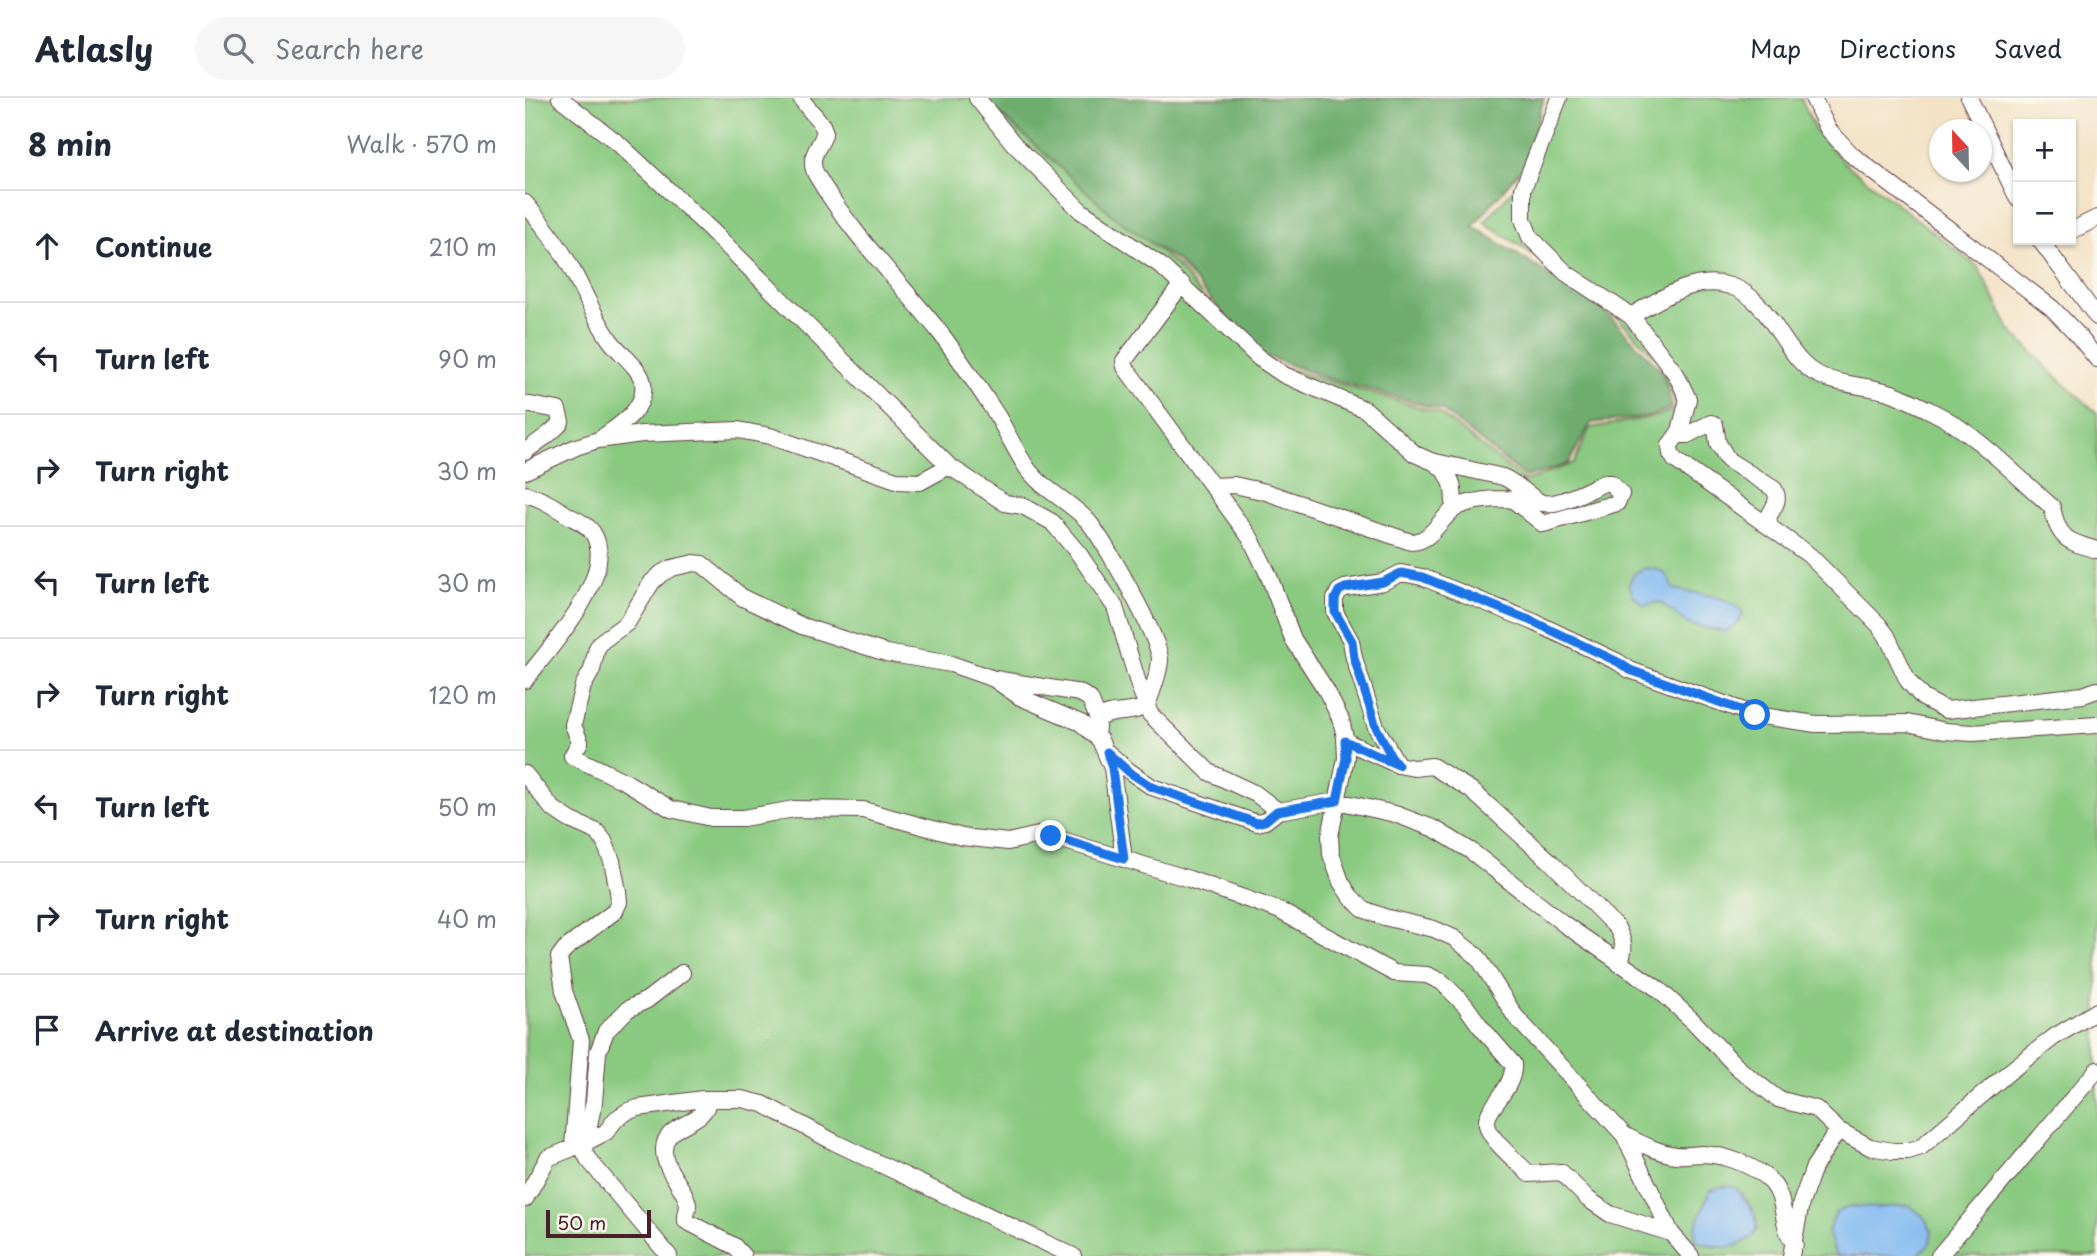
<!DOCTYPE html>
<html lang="en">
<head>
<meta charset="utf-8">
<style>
  :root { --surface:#fff; --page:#f6f6f7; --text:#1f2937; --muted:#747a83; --line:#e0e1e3 }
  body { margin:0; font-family:"Playpen Sans",sans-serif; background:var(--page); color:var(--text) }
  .controls { position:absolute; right:21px; top:21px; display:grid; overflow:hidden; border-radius:0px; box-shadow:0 2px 5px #0004 }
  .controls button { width:63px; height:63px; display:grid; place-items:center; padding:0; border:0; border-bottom:2px solid var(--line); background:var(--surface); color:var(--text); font:35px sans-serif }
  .compass { position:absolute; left:1404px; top:21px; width:63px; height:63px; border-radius:50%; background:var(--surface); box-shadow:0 2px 5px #0004; rotate:338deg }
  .scale { position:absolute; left:21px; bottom:18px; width:105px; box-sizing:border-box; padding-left:7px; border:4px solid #4a1f2b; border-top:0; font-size:19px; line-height:24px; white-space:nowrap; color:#4a1f2b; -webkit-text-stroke:5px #fbf7ec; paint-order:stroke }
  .stop { position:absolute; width:21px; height:21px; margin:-16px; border:5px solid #1a73e8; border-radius:50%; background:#fff }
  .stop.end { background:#1a73e8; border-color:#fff; box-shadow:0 2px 7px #0008 }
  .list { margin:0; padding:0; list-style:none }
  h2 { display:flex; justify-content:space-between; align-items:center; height:91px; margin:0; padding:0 28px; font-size:30px }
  h2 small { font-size:23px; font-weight:400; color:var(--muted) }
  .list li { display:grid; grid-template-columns:46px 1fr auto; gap:21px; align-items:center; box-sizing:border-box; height:112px; padding:0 28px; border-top:2px solid var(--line) }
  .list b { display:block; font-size:26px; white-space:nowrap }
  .list em { font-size:23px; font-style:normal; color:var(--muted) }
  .icon { flex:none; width:38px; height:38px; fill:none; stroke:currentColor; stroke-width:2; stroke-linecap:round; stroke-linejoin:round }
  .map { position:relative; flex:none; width:1572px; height:1158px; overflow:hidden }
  header { display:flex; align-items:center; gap:42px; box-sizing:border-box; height:98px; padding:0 35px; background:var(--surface); border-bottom:2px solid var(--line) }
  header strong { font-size:33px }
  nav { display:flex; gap:38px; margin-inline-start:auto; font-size:24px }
  .search { width:490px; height:63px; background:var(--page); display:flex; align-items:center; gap:18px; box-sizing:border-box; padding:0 24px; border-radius:38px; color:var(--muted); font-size:26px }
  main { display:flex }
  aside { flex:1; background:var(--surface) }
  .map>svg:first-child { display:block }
</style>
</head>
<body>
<header>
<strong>Atlasly</strong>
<div class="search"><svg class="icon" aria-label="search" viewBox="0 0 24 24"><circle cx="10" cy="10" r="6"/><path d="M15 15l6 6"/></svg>Search here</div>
<nav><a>Map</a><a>Directions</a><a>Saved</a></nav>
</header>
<main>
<aside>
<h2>8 min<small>Walk · 570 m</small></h2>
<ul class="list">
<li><svg class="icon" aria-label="ahead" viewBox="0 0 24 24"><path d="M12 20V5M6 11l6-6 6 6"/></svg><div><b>Continue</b></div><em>210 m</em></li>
<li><svg class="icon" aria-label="left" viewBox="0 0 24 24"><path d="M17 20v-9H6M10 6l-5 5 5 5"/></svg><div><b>Turn left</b></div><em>90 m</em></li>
<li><svg class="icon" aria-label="right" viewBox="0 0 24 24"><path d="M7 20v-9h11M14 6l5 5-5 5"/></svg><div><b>Turn right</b></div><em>30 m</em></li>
<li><svg class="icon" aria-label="left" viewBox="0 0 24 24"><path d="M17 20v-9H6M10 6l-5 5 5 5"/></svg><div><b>Turn left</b></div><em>30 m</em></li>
<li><svg class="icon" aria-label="right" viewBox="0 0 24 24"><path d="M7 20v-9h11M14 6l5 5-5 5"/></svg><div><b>Turn right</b></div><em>120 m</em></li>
<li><svg class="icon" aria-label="left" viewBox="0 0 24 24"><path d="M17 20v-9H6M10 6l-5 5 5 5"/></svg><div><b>Turn left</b></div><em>50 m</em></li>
<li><svg class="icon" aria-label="right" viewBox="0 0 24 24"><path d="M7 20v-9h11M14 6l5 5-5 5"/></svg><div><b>Turn right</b></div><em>40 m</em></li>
<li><svg class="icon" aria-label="arrive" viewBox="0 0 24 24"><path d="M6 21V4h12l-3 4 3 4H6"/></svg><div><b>Arrive at destination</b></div></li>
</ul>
</aside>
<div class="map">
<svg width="1572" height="1158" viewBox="0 0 1572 1158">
  <rect width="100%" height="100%" fill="#fbf7ec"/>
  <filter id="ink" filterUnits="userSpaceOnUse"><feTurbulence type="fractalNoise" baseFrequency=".0143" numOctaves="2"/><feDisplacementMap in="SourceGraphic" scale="14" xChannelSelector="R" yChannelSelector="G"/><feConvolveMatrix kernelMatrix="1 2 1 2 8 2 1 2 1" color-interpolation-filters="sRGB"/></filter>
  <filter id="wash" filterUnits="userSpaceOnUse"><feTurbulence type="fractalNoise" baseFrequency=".00686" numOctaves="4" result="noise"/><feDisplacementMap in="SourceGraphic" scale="28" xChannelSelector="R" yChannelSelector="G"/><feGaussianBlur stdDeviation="1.57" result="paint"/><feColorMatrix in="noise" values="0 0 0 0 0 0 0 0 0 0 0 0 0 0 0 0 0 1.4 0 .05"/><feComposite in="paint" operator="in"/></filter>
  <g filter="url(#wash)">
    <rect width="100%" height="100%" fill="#f3e2c5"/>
    <!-- green -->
    <path fill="#89c980" stroke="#6a7456" stroke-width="2" d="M 0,0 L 455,0 L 651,167 L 731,262 L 914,315 L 1000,383 L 1049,365 L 1065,330 L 1134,318 L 1152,310 L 1134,262 L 1076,202 L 959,124 L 1006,71 L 1029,0 L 1276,0 L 1290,32 L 1321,66 L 1453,169 L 1485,232 L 1523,271 L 1572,315 L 1572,1158 L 0,1158 Z"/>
    <!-- forest -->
    <path fill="#6ead6e" stroke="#5c664c" stroke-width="2" d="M 458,0 L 1019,0 L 1001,65 L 948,128 L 1079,212 L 1137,273 L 1147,309 L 1127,318 L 1066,325 L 1043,366 L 1000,379 L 917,312 L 802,280 L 734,256 L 652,163 L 593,122 Z"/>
    <!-- water -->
    <path fill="#81b9f1" stroke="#666c8e" stroke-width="2" d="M 1119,470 C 1136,471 1143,474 1148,491 C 1170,496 1204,496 1218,515 L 1212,526 L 1200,534 L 1163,526 L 1135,504 L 1119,507 L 1108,497 L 1104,486 L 1108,477 Z
      M 1199,1088 L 1211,1090 C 1225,1106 1246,1131 1219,1144 C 1213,1147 1205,1150 1198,1149 C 1189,1149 1179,1145 1171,1143 L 1170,1131 L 1185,1092 Z
      M 1383,1107 L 1398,1118 L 1407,1133 L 1405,1145 L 1392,1158 L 1311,1158 L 1303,1134 L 1311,1114 L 1327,1108 L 1351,1110 Z"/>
  </g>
  <g filter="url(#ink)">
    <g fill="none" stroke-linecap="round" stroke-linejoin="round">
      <defs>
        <path id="minor" d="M 35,0 L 94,46 L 186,132 L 424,368 L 480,405 L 498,408 L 527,424 L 554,456 L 590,509 L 614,588 L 625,616 L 684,674 L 731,696 L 753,713 L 812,703 L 870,716 L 910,731 L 946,753 L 1039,826 L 1133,891 L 1167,922 L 1213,970 L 1253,1001 L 1291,1011 L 1313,1032 L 1345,1049 L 1368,1053 L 1383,1053 L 1396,1049 L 1484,974 L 1529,939 L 1572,913
          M 276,0 C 282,11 294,20 298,29 C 305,43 278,55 292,78 C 325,134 372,181 413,232 C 434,259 454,290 473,319 C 483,336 491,354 502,370 C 517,391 544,403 562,422 C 577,438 636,542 635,562 C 634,577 627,593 622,607 C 607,618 588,610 573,621 L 571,638
          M 452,0 L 488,45 L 556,113 L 635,167 L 734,260 L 759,277 L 841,312 L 890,356 L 906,363 L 978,379 C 992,385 1002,397 1015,404 C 1030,411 1064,391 1079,385 L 1086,385 L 1096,396 L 1092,405 L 1018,426 L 987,401 C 970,401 943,401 928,412 C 914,422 906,444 886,444 L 741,394 L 709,387 L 689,388
          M 1034,0 L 998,91 L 998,121 L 1005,139 L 1041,175 L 1106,218 L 1151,276 L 1163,301 L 1155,333 L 1145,347 L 1146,356 L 1150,362 L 1284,457 L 1354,527 L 1362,538 L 1383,583 L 1398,600 L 1421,612 L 1558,597 L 1572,592
          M 1288,0 L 1303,31 L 1327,57 L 1527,210 L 1551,235 L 1572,261
          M 1444,0 L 1493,101
          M 0,105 C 16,124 32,144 44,166 C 58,191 69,219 85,242 C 94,255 115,269 118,285 C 122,310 95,327 78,339
          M 1546,133 L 1572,120
          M 1515,142 L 1572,219
          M 657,186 L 599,263 L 600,269 L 726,441 L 743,476 L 768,541 L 801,592 L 816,622 L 820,639 L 821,660 L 805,738 L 806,756 L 816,784 L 825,798 L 838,811 L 859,819 L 909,831 L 929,840 L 953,859 L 990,918 L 1099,1037 L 1146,1135 L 1166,1158
          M 1106,218 C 1135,201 1170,177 1205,188 C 1241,199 1253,241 1277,265 C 1300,289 1338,285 1367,295 C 1380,300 1394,307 1406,313 C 1450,334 1490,377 1527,409 C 1533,441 1543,444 1572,452
          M 0,306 L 33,312 L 36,324 C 28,336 11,344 0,354
          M 1152,337 L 1162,337 L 1186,325 L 1190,327 L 1193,345 L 1203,362 L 1249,391 C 1256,403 1248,409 1243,420 L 1245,428
          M 910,365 C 929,377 929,391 929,411
          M 0,373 L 51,349 L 73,342 L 117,336 L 213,332 L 245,338 L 374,383 L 395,384 L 424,368
          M 0,396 C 16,400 30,409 44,418 C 53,423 64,427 69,437 C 92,478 23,552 0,582
          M 470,581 L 555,595 L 565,601 L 573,621
          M 820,643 L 873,667 L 889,670 L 907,668 L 946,692 L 1026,764 L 1092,830 C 1099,844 1101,851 1094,866
          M 582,654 L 604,673 L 627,689 L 732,725 L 740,723 L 753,713
          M 873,667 L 851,629 L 829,560 L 826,543 L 810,514 L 810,501 L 814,493 L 820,490 L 858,484 L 876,475 L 897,479 L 1009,524 L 1093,564 L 1105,572 L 1230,617 L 1291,626 L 1382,625 L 1420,633 L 1447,635 L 1572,627
          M 0,676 L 27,710 L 45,722 L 72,734 L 79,743 L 87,763 L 93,793 L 94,804 L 90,813 L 40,851 L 34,859 L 39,893 L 56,942 L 48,1049
          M 599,761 L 587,670 L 575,642 L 556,625 L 495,599 L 469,581 L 426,566 L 361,555 L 277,528 L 218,500 L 177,466 L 169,465 L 147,470 L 137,475 L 127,484 L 102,525 L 77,543 L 72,550 L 67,572 L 58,588 L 48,627 L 55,644 L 47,658 L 101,684 L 146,711 L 186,720 L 218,720 L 269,711 L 338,712 L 437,739 L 483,744 L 518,736 L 664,781 L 753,812 L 869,875 L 902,877 L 917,884 L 940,907 L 955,928 L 988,966 C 990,994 955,1012 963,1030 C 968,1045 993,1064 1004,1076 L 1036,1074 L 1063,1101 L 1085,1116 L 1146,1135
          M 183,1001 C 182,1028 140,1023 139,1051 C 138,1072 161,1090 163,1107 C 163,1112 160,1117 161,1123 L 209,1148 L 218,1158
          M 1099,1037 C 1115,1045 1133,1055 1151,1057 C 1160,1058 1169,1056 1178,1056 C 1201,1057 1232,1068 1247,1085 C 1262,1102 1255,1129 1270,1146
          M 0,1101 L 23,1060 L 60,1045 L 69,1004 L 73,954 L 81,933 L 103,911 L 122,902 L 157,875
          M 144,1158 L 63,1061 L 59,1053 L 60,1045 L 81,1034 L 91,1021 L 103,1013 L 113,1010 L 178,1001 L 217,1001 L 238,1006 L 309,1044 L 548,1158
          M 1266,1158 L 1276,1105 L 1289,1069 L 1313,1032
          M 1414,1158 L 1572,972"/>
      </defs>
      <!-- minor casing -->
      <use href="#minor" stroke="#633c42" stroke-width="18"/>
      <!-- minor -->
      <use href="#minor" stroke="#fff" stroke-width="16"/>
    </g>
  </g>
  <g fill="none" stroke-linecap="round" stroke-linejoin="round" filter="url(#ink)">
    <!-- route -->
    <path stroke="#1a73e8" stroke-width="9" d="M 526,738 L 599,761 L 587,670 L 582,654 L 604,674 L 627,689 L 732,725 L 740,723 L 752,713 L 812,703 L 821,660 L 820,643 L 873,667 L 866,658 L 851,629 L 829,560 L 827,543 L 810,514 L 810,501 L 814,493 L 820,490 L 858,484 L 876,475 L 897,479 L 1009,524 L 1093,564 L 1105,572 L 1230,617"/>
  </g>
</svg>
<div class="controls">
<button>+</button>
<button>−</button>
</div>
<svg class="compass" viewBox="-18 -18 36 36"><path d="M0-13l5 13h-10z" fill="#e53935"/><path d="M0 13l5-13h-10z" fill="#747a83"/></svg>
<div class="scale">50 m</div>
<div class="stop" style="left:1230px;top:617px"></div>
<div class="stop end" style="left:526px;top:738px"></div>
</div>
</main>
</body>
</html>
